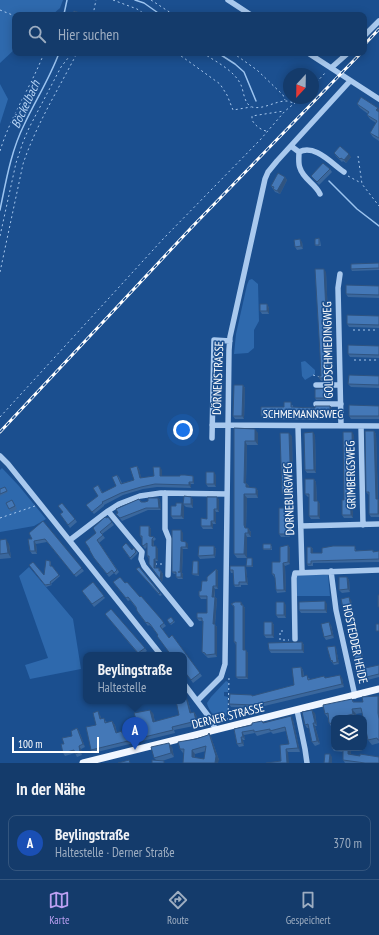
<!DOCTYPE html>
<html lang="de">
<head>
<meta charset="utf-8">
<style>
  :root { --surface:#143b6b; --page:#1d4271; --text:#f1f3f6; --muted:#9dadc1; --line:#33557e; --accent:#bca0f2 }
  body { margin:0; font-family:"PT Sans Narrow",sans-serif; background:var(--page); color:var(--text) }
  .controls { position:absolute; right:12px; bottom:12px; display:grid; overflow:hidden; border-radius:8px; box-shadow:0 2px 10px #0003 }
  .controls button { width:36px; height:36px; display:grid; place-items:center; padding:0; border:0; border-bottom:1px solid var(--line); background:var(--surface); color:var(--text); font:20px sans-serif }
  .compass { position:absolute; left:283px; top:68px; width:36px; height:36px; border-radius:50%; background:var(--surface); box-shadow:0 2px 10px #0003; rotate:202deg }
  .scale { position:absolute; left:12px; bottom:10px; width:87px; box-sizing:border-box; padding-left:4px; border:2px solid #fff; border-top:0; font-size:11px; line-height:14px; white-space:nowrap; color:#fff; -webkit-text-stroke:3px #1b4f8f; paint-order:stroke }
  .you { position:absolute; left:183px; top:430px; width:14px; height:14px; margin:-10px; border:3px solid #fff; border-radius:50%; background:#1a73e8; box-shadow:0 0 0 6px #1a73e833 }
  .badge { display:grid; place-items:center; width:26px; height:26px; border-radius:50%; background:var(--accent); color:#fff; font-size:13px; font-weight:700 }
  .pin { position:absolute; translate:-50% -33px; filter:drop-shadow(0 1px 2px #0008) }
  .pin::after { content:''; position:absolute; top:21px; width:14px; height:12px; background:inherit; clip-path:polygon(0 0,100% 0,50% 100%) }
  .popup { position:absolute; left:83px; top:652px; width:104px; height:52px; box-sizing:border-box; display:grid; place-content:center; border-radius:8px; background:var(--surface); filter:drop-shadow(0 1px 3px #0005); font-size:13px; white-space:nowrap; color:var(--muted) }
  .popup b { font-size:15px; color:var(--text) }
  .popup::after { content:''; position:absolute; left:50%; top:100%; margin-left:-8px; border:8px solid transparent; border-top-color:var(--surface) }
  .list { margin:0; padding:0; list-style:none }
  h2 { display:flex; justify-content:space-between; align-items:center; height:52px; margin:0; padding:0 16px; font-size:17px }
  h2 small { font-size:13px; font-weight:400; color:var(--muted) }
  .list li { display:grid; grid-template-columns:26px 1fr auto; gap:12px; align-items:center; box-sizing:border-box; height:56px; margin:0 8px 8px; padding:0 8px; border:1px solid var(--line); border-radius:8px }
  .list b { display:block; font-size:15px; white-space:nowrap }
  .list p { margin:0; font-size:13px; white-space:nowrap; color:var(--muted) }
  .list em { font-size:13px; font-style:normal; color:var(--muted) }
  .icon { flex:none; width:22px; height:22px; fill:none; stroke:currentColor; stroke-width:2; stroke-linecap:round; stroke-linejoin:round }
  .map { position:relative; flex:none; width:379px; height:763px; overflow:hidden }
  .search { position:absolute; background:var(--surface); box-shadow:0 2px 10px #0003; left:12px; right:12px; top:12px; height:44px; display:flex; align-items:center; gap:10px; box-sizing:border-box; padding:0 14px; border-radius:8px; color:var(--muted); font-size:15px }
  .sheet { height:116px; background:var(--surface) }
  nav { display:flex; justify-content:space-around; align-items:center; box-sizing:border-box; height:56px; border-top:1px solid var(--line); background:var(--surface); font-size:11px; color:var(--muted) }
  nav a { display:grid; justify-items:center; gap:2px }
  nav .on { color:var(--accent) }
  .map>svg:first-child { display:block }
</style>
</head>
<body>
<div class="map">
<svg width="379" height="763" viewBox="0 0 379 763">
  <rect width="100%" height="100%" fill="#1b4f8f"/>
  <!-- green -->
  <path fill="#2e69ad" d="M 0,0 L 63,0 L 60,8 L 52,15 L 15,15 L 15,49 L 0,63 Z
    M 0,84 L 8,99 L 0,124 Z
    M 252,279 L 258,284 L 259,321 L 254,330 L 254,348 L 248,353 L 234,354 L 236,334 L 247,285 L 249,280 Z
    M 305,361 L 315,370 L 315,374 L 305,380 L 302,376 L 301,362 Z
    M 2,468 L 19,486 L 46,519 L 34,526 L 0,532 L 0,470 Z
    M 29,567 L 73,619 L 81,669 L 30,679 L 25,665 L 48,658 L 19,576 Z
    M 296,575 L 328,575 L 330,596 L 297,596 Z
    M 226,681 L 228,682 L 228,692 L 224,692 L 224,696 L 228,697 C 227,704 230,717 222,720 C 215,718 208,710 207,703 L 211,697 Z"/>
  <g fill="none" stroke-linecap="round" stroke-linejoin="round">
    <!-- stream -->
    <path stroke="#9cc4f0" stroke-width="1.5" d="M 135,0 L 144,3 L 161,15
      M 64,14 L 67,0
      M 218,53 L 235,64 L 244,72 L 256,101
      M 329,181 L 357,209 L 379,226
      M 0,210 C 6,181 11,151 24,125 C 35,101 50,78 59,53"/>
    <!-- path -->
    <path stroke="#a9c9ee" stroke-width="1" stroke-dasharray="2 3" stroke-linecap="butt" d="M 113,0 L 137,9 L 146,15
      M 151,0 L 174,15
      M 0,10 L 15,16
      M 141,12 L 142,15
      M 93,15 L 96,0
      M 177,53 L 220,84 L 227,95 L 233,110 L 251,107
      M 203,53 C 216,62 234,70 241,85 C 244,92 244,104 252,107 C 263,110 275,101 286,101 C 289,101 292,103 295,103
      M 233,53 L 257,70 L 283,95 L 285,100
      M 313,86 L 326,72
      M 266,131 C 259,129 255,125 252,120 L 252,116 L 284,111
      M 0,151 C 11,115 31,87 44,53
      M 358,156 L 362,184 L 379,206
      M 348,176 L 361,183
      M 0,236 L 16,163 L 23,142 L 29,128 L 61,67 L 72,53
      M 0,272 L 23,164 C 36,125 58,90 77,53
      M 353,330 L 376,330
      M 354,360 L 377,360
      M 313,375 L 320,377
      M 0,417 L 164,238 L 260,140 L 285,111 L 301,98
      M 0,518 L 35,506
      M 155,564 L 162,564
      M 283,631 L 280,631 L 280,640 L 289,640
      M 228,720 L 229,677"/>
    <!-- minor -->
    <path stroke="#a9c9ee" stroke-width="5.5" d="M 228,0 L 251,15
      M 364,36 L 379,21
      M 308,53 L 379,99
      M 331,68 L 348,53
      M 291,146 L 299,152 C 299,157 298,164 300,168 C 303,179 316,184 320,194
      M 299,152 C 315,144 331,163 344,172
      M 340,274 L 338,288 L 341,425
      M 316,385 L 340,385
      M 316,404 L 341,404
      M 212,425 L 379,426
      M 298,426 L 302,572
      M 361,426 L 363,525
      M 212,438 L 214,340 L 230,341
      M 0,456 L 8,464 L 41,505 L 161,655
      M 165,493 L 165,529 L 169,539 L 168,575
      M 108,511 L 142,552 L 141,559 L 144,566 L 191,624
      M 301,526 L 379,524
      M 70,540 L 108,511 L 119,504 L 140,496 L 161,493 L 227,494
      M 331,571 L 336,610 L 355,696
      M 295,639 L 294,578 L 295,573 L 379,570
      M 184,684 L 209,717 L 216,730
      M 197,701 L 221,677 L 225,664 L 229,350 L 230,337 L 265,179 L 268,172 L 277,161 L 350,81
      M 297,710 L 305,749 L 307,763"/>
    <!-- major -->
    <path stroke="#f0f6ff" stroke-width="7" d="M 83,763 L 379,689"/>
    <defs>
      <path id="rail" d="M 364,45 L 379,29
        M 0,432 L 192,227 L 361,53"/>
    </defs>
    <!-- rail casing -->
    <use href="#rail" stroke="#fff" stroke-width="3"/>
    <!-- rail -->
    <use href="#rail" stroke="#1b4f8f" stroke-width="1.5" stroke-dasharray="4.5" stroke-linecap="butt"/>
  </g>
  <!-- wall -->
  <path fill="#3a679d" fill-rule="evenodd" d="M 357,104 L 379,109 L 379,141 L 373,137 L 370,133 L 376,123 L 370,119 L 367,115 L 368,114 L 360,108 Z
    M 334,153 L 351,157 L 346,163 L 343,161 L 342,162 L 336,156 Z
    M 330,169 L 332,172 L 319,185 L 311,176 Z
    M 285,177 L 287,180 L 280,194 L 275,192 L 271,186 Z
    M 319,238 L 320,240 L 321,246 L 316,246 L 315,245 Z
    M 302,242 L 303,249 L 297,250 L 295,247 Z
    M 379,263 L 379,270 L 352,271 L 351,269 Z
    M 326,272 L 331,381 L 321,381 L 319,378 L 321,376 Z
    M 379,286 L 379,298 L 348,297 L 346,294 Z
    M 267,304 L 269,308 L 269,314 L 262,314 L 260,311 Z
    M 379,316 L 379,328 L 349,327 L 347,324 Z
    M 379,346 L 379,358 L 350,357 L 348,354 Z
    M 379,376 L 379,388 L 351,387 L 348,384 Z
    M 243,385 L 245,388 L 244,419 L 235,419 L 233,416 Z
    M 330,388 L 331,389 L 331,400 L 316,400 L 315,398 Z
    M 293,405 L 293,407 L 315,408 L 330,406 L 332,408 L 332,413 L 317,413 L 317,420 L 263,419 L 261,416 Z
    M 379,406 L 379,419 L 351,419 L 349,416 Z
    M 234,428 L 258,433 L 258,445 L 247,445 L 246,483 L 249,486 L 249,488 L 256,488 L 258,491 L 258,498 L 247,498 L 246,528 L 248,528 L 251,532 L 251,537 L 247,537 L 247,558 L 237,558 L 234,554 Z
    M 374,431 L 376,434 L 378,499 L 379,500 L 379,517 L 371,517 L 369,514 L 369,495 L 366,492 Z
    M 315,435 L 316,473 L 307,473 L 305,470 Z
    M 354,435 L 355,495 L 353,495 L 353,518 L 344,518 L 342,515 Z
    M 292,436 L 293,495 L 284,496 L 282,493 Z
    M 137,466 L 139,469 L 141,478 L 154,476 L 162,470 L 162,476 L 193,476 L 194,479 L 194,484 L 191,484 L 191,488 L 157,487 L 143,489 L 123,495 L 104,505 L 104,506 L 94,514 L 86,505 L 98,496 L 98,485 L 103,493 L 116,486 L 117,475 L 119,477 L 122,483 L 134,480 Z
    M 216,475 L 216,487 L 208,487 L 206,484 Z
    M 314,479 L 316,482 L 317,501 L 320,504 L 320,519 L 311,519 L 309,516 L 309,497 L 308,497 L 305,494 Z
    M 0,489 L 6,489 L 8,492 L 0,496 Z
    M 191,497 L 193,500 L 193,508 L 186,507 L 183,504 Z
    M 217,497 L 219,500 L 219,512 L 216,512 L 216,524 L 213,524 L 213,529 L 203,529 L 201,526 L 207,519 Z
    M 158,498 L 160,500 L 161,510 L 148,510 L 122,521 L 116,514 L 139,499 L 142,502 L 145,502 Z
    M 14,503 L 17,509 L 11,512 L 9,509 Z
    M 184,506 L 184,519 L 173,519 L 171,516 Z
    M 287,508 L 289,511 L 290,537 L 281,537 L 279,534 Z
    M 60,514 L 75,519 L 77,522 L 70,528 Z
    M 108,517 L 114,525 L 102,534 L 105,538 L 99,543 L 119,572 L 116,575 L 114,573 L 109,577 L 94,558 L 96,533 L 106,518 Z
    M 43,521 L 84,571 L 76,577 L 47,542 L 36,544 L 37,554 L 32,554 L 30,551 L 32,539 Z
    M 149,526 L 151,529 L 151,536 L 154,537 L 156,539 L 154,541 L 154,546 L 158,549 L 158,561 L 156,561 L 156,568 L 159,568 L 163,574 L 162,582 L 149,564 L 149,559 L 147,556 L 147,547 L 145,549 L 142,545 L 142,539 L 140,536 Z
    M 183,533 L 183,542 L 188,544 L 188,549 L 183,549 L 182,573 L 183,574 L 183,579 L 178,579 L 176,577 L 176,574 L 174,574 L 172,572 Z
    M 0,540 L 9,544 L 11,558 L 0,559 Z
    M 288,545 L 290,548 L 290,564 L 285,566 L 286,592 L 277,593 L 276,590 L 275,578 L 272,574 L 280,562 Z
    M 214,546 L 216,549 L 215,558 L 200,559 L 198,556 Z
    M 272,546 L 272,550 L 264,550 L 263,549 Z
    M 122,547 L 132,550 L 134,548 L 138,553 L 131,560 Z
    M 311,547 L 313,549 L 313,553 L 322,553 L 356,549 L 356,551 L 373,550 L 374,552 L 379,551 L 379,562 L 313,563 L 313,566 L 308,566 L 307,564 Z
    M 253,560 L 253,567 L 247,567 L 246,566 Z
    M 50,561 L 51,562 L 51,566 L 52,566 L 60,576 L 51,584 L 52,585 L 46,587 L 30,566 L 44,575 Z
    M 199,562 L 199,576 L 193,575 L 192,574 Z
    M 139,567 L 162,595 L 160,596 L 138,571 L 136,569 Z
    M 246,568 L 248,585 L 241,585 L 241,587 L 235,587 L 234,585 L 233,573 L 231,573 L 230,570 Z
    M 216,569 L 218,571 L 218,589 L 215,589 L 215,597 L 217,599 L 215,625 L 217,627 L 217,657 L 208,658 L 202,652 L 203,622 L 202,621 L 199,621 L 197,618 L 207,613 L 207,599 L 201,599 L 199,596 L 201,591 Z
    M 347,577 L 349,580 L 350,592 L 342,593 L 339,590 Z
    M 93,582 L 105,598 L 94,607 L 82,591 Z
    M 113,582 L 125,583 L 161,619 L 166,626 L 162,629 L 169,638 L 172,635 L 202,676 L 193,683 L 152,627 L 149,625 L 148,626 L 139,614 L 136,608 L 130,600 L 128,601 Z
    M 351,600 L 364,662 L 357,663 L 355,660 Z
    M 241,602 L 245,608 L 245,650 L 248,653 L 248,679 L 238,679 L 236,677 L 236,645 L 234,642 L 234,607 L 231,604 Z
    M 327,604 L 327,613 L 301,613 L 299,610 Z
    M 286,605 L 286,618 L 278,618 L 276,615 Z
    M 105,614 L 145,648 L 147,651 L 141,655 L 139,655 Z
    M 171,617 L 175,622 L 171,625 L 167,620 Z
    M 272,622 L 274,625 L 274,638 L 266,638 L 264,635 Z
    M 331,625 L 334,638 L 326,640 L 324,637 Z
    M 302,642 L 304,645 L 304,653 L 271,653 L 269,650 Z
    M 336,648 L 339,664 L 334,665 L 331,661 Z
    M 379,665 L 379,677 L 360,682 L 358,679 Z
    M 301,667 L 303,670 L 304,676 L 309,678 L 310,679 L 326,678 L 342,678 L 344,687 L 256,708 L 231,707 L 229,704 L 252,695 L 253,696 L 294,685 Z
    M 378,696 L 379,698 L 379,743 L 372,745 L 368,740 L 362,713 L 356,714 L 357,718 L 334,718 L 334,729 L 332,728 L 329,723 L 328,718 L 325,714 L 352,699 L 354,702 L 363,702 Z
    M 186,697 L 188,701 L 191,712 L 194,712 L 196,715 L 199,725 L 174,730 L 175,733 L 93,753 L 91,750 L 96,725 L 100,715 L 101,718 L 106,721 L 107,723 L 112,721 L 115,725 L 117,733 L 122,731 L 123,733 L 134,729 L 138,725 L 153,713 L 155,722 L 179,715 Z
    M 315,713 L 317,726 L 315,726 L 320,744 L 315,746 L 312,742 L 309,728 L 307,728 L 305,725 Z
    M 293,720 L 300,752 L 288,752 L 281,761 L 280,745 L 289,744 L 286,731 L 273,734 L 271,732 L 257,736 L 255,733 L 244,735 L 245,740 L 243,740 L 244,746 L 239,747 L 237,744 L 234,729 L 263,723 Z
    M 77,728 L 79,731 L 85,747 L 81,749 L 82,755 L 77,757 L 75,753 L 65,756 L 63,753 L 64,744 L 72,736 Z
    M 211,737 L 219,760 L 183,763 L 184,753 L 183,753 L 180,749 ZM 206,751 L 204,759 L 195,758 L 195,754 Z
    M 172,747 L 174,757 L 162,761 L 156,760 L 154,758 Z
    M 332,748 L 348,748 L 351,752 L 351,755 L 379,763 L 345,763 L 343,760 L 343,752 L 334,751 Z"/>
  <!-- shaded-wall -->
  <path fill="#305480" d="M 378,108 L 379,109 L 379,114 L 376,110 Z
    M 349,154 L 351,157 L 346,163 L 344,160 Z
    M 285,177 L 287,180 L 280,194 L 277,191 Z
    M 300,239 L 302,242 L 303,249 L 301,246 Z
    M 324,269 L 326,272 L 331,381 L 329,378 Z
    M 267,304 L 269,308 L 269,314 L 267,311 Z
    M 243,385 L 245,388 L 244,419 L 242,416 Z
    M 330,388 L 331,389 L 331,400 L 330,398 Z
    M 330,406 L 332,408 L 332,413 L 330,410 Z
    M 315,410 L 317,413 L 317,420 L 315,417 Z
    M 255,429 L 258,433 L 258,445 L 255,441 Z
    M 374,431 L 376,434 L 378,502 L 376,499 Z
    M 313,432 L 315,435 L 316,473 L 314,470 Z
    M 352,432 L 354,435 L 355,495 L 353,492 Z
    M 289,433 L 292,436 L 293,495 L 291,492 Z
    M 245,441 L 247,445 L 246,483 L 249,486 L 249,491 L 244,483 Z
    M 137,466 L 139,469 L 142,481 L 140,478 Z
    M 160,467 L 162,470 L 162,479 L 160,476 Z
    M 214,472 L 216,475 L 216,487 L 214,484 Z
    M 193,476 L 194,479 L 194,484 L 193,482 Z
    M 314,479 L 316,482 L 317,504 L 314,501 Z
    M 189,482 L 191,484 L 191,488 L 189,485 Z
    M 256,488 L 258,491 L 258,498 L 256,494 Z
    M 350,492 L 353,495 L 353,518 L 351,515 Z
    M 244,494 L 247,498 L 246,529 L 245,528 L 244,525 Z
    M 191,497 L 193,500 L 193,508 L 191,504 Z
    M 217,497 L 219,500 L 219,512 L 217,509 Z
    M 158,498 L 160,500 L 161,510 L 159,508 Z
    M 378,499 L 379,500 L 379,515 L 378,514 Z
    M 318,501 L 320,504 L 320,519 L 318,516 Z
    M 182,503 L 184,506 L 184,519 L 181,516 Z
    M 287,508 L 289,511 L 290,537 L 288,534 Z
    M 214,509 L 216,512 L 216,524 L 214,521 Z
    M 211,521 L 213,524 L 213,529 L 211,526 Z
    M 149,526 L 151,529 L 151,539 L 149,536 Z
    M 248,528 L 251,532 L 251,537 L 248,533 Z
    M 181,530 L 183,533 L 183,544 L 181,541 Z
    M 245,533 L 247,537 L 247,558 L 244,554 Z
    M 6,539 L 9,544 L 11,558 L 8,553 Z
    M 152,539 L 154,541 L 153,549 L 152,546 Z
    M 34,541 L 36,544 L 37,554 L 35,551 Z
    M 186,542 L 188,544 L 188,549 L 186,547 Z
    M 288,545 L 290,548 L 290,564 L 288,562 Z
    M 156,546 L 158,549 L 158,561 L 156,559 Z
    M 214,546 L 216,549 L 215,558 L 214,555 Z
    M 181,547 L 183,549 L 182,573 L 183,574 L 183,579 L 181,577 L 180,572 Z
    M 311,547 L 313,549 L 313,556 L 311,553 Z
    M 252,558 L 253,560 L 253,567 L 252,566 Z
    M 154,559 L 156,561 L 155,571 L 154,568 Z
    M 198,561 L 199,562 L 199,576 L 198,574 Z
    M 283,563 L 285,566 L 286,592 L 284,590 Z
    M 245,566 L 246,568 L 248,585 L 246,582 Z
    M 159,568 L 163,574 L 162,582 L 160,579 Z
    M 216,569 L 218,571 L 218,589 L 216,586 Z
    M 347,577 L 349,580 L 350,592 L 348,589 Z
    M 213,586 L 215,589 L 214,599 L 212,597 Z
    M 215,597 L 217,599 L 215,625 L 217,627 L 217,657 L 215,654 L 213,624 Z
    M 349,597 L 351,600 L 364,662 L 362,659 Z
    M 325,601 L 327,604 L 327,613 L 325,610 Z
    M 241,602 L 245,608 L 245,653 L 243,650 Z
    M 284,602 L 286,605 L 286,618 L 284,615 Z
    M 272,622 L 274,625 L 274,638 L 272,635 Z
    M 329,622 L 331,625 L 334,638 L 332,635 Z
    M 302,642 L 304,645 L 304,653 L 302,650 Z
    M 335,646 L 336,648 L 339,664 L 337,662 Z
    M 246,650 L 248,653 L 248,679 L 246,677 Z
    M 301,667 L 303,670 L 304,680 L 302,677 Z
    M 340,675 L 342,678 L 344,687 L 342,684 Z
    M 378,696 L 379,698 L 379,719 L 378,713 Z
    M 186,697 L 188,701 L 192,716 L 190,713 Z
    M 352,709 L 356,714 L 357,718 L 353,714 Z
    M 150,710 L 153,713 L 156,726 L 153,722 Z
    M 312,710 L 315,713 L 317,726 L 315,723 Z
    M 98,711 L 100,715 L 102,722 L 100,719 Z
    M 194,712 L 196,715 L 199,725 L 196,721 Z
    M 291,716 L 293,720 L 300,752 L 298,748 Z
    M 112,721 L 115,725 L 118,737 L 116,733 Z
    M 313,723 L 315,726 L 320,744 L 317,741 Z
    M 77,728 L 79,731 L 85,747 L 83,744 Z
    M 242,732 L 244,735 L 245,740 L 243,737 Z
    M 209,733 L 211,737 L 219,760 L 218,763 L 215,763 Z
    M 241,737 L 243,740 L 244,746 L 242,743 Z
    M 169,743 L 172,747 L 174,757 L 171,753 Z
    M 79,746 L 81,749 L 82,755 L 80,752 Z
    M 348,748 L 351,752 L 350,758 L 348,754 Z
    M 286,749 L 288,752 L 289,763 L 287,763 Z
    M 192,750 L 195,754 L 194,761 L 192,757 Z
    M 330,754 L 332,757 L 332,763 L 329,763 Z"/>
  <!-- building -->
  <path fill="#4478b7" stroke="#305480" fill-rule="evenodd" d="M 74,11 L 86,15 L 72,15 Z
    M 361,97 L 378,108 L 376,110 L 379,112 L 379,138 L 370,133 L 377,121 L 367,115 L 369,112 L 357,104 Z
    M 340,146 L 349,154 L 344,160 L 341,158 L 340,159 L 334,153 Z
    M 323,163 L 330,169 L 317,182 L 311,176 Z
    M 278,173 L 285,177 L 277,191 L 273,189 L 274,187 L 271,186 Z
    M 319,238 L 319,245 L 315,245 L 315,239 Z
    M 300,239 L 301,246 L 295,247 L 294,240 Z
    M 379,263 L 379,268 L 351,269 L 351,264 Z
    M 315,269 L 324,269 L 329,378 L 319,378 L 319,376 L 321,376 L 320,354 Z
    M 346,285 L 379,286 L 379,295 L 346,294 Z
    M 260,304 L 267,304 L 267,311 L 260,311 Z
    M 347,315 L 379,316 L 379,325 L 347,324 Z
    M 348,345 L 379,346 L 379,355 L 348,354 Z
    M 349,375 L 379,376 L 379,385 L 348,384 Z
    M 234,385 L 243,385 L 242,416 L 233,416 Z
    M 330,388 L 330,398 L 315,398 L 315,389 Z
    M 284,402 L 291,402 L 291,407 L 315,408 L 315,406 L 330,406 L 330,410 L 315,410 L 315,417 L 261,416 L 261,407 L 284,407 Z
    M 349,405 L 379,406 L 379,416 L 349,416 Z
    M 234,428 L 255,429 L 255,441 L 245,441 L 244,483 L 246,483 L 246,487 L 256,488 L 256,494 L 244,494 L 244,525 L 245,528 L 248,528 L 248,533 L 245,533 L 244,554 L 234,554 Z
    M 365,431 L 374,431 L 376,499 L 378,499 L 378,514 L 369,514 L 369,492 L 366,492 Z
    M 313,432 L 314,470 L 305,470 L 304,433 Z
    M 343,432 L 352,432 L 353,492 L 350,492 L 351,515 L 342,515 L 342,500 L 344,500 Z
    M 280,433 L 289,433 L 291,492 L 282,493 Z
    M 137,466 L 140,478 L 154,476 L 153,467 L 160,467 L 160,476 L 180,476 L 180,475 L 185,475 L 193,476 L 193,482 L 189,482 L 189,485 L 155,484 L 141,487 L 121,493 L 102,502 L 103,503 L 92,512 L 86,505 L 98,496 L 93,488 L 98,485 L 102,493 L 116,486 L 112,477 L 117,475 L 121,484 L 134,480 L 130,468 Z
    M 206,472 L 214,472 L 214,484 L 206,484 Z
    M 305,479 L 314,479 L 314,501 L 318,501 L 318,516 L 309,516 L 309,494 L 305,494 Z
    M 5,487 L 7,491 L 0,494 L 0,489 Z
    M 184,496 L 191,497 L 191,504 L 183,504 Z
    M 207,497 L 217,497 L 217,509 L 214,509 L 214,521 L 211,521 L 211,526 L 201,526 L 201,518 L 207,519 Z
    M 148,498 L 158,498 L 159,508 L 146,508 L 120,518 L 116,514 L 118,513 L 116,509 L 139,499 L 141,502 L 145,502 L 148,501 Z
    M 12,500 L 15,506 L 9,509 L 6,503 Z
    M 62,503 L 75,519 L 68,525 L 60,514 L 63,512 L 58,506 Z
    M 176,503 L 182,503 L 181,516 L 171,516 L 171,506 L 176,506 Z
    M 279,508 L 287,508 L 288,534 L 279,534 Z
    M 105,517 L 106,518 L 108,517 L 112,522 L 100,532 L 103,535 L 97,540 L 117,570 L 114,573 L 112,570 L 107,574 L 94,558 L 90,551 L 89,548 L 85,542 L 96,533 L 93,528 Z
    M 43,521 L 82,568 L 74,575 L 45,539 L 34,541 L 35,551 L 30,551 L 28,539 L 32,539 L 29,533 Z
    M 140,526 L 149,526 L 149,536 L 154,537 L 152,539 L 152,546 L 156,546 L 156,559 L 154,559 L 154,568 L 159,568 L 159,571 L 161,571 L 160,579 L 149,564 L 149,556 L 147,556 L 147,543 L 143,546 L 142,545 L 142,536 L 140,536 Z
    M 172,530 L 181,530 L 181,541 L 186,542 L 186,547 L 181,547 L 180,572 L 178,572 L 181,572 L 181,577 L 176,577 L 176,572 L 172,572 Z
    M 6,539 L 8,553 L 0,554 L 0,540 Z
    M 126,543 L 132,550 L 134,548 L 136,552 L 130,558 L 122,547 Z
    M 263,544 L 271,544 L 271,549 L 263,549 Z
    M 288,545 L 288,562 L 283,563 L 284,590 L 276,590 L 275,578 L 274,574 L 272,574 L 272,562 L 280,562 L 280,547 Z
    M 199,546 L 214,546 L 214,555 L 198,556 Z
    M 333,546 L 355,546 L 355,551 L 373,550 L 373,552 L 379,551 L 379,559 L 311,561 L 311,564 L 307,564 L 307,547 L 311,547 L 311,553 L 322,553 L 322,548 Z
    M 247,558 L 252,558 L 252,566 L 246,566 Z
    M 46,560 L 50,561 L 50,566 L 52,566 L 59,575 L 50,582 L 51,584 L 45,585 L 29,565 L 33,562 L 44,575 Z
    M 193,561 L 198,561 L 198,574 L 192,574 Z
    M 230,566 L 245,566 L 246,582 L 239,582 L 239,585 L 234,585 L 233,570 L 230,570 Z
    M 139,567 L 160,593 L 159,594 L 136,569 Z
    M 216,569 L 216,586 L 213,586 L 212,597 L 215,597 L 213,624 L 215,624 L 215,654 L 206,655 L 205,653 L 202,652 L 203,621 L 202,621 L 202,618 L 197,618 L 197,613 L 207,613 L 207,596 L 199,596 L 199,591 L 201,591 L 202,581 L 207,581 L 207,577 Z
    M 120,577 L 125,583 L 127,582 L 140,597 L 141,596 L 161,619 L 164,623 L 160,626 L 169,638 L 172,635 L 200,673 L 191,680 L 184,671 L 184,655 L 171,655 L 157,636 L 158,635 L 150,624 L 147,622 L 146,623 L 137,611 L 136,607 L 128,597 L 126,598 L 113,582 Z
    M 339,577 L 347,577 L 348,589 L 339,590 Z
    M 93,582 L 104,596 L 92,604 L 82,591 Z
    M 378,595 L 379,595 L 379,607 L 378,607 Z
    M 349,597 L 362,659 L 355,660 L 341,599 Z
    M 325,601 L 325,610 L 299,610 L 299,602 Z
    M 235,602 L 241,602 L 241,605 L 243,605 L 243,650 L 246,650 L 246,677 L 236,677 L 236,642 L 234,642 L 234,606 L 231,604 Z
    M 276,602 L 284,602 L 284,615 L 276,615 Z
    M 111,609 L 145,648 L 138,653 L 105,614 Z
    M 171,617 L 174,621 L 170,624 L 167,620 Z
    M 264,622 L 272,622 L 272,635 L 264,635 Z
    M 329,622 L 332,635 L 324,637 L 321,624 Z
    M 376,624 L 379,624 L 379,631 L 376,631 Z
    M 302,642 L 302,650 L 269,650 L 268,643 Z
    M 335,646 L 337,662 L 333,663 L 332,660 L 331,661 L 327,647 Z
    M 379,665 L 379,674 L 358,679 L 356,670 Z
    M 301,667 L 302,677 L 307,675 L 308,680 L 324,676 L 325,678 L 340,675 L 342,684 L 254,705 L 229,704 L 230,694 L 252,695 L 252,696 L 294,685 L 292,668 Z
    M 378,696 L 378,713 L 379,719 L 379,740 L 378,740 L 377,738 L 368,740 L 361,708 L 352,709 L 353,714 L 345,716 L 345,718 L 334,718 L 334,724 L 329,723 L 328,713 L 325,714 L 323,705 L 352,699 L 353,702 L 363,702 L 362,697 Z
    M 186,697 L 190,713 L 194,712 L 196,721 L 172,727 L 173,730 L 91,750 L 86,727 L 96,725 L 93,713 L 98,711 L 100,719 L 104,718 L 105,723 L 112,721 L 116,733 L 122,731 L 122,733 L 134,729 L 133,727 L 138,725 L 134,713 L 150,710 L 153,722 L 179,715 L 176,701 L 184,701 L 184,698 Z
    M 312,710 L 315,723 L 313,723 L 317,741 L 312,742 L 308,724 L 305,725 L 302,712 Z
    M 291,716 L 298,748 L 286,749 L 287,763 L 266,763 L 281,761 L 280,745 L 289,744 L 285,727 L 270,731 L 270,729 L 254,732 L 254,730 L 242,732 L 243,737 L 241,737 L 242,743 L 237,744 L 234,729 L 252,725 L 252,723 L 262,721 L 263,723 Z
    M 77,728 L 83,744 L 79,746 L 80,752 L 75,754 L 74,750 L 63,753 L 61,744 L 64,744 L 62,738 L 72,736 L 71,731 Z
    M 209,733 L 216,756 L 215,763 L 183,763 L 184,749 L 180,749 L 178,742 L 196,739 L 208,735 ZM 206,746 L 204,759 L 192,757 L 192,750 Z
    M 169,743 L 171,753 L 154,758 L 151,747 Z
    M 333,743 L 334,743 L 334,748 L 332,748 Z
    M 343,748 L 348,748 L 348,754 L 360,756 L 360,754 L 379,757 L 379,763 L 365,763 L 343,760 Z
    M 325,754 L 330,754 L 329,763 L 324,763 Z
    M 129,760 L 130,763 L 118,763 Z
    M 152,760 L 164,761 L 164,763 L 152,763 Z"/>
  <g text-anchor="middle" stroke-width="3" stroke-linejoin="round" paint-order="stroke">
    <!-- street labels -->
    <g font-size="12" fill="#fff" stroke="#1b4f8f">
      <text transform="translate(328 350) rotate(-91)" y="4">GOLDSCHMIEDINGWEG</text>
      <text transform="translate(218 378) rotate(-88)" y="4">DÖRNENSTRASSE</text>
      <text x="303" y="418">SCHMEMANNSWEG</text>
      <text transform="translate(351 475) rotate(-91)" y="4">GRIMBERGSWEG</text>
      <text transform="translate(289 499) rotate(-92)" y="4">DORNEBURGWEG</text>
      <text transform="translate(355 644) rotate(78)" y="4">HOSTEDDER HEIDE</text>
      <text transform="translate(228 716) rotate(-14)" y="4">DERNER STRASSE</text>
    </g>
    <!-- water labels -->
    <g font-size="13" font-style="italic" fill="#b5d3f5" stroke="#1b4f8f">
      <text transform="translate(25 104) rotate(-65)" y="5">Böckelbach</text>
    </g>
  </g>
</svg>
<div class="controls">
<button><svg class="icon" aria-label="layers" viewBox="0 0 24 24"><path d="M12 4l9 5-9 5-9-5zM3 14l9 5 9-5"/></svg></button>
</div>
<svg class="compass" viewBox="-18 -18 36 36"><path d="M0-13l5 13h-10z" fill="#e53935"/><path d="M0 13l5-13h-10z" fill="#9dadc1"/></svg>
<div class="scale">100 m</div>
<div class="you"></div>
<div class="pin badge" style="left:135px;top:750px;background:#1a4fb4">A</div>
<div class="popup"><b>Beylingstraße</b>Haltestelle</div>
<div class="search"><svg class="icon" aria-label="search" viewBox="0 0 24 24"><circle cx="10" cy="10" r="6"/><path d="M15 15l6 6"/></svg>Hier suchen</div>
</div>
<section class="sheet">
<h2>In der Nähe<small></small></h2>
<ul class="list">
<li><span class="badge" style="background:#1a4fb4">A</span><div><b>Beylingstraße</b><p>Haltestelle · Derner Straße</p></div><em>370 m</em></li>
</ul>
</section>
<nav>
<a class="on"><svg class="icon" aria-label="map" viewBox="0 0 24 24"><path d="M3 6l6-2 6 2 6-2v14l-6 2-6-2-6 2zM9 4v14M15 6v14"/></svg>Karte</a>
<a><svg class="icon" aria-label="directions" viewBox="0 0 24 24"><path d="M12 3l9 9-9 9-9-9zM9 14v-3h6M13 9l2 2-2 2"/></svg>Route</a>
<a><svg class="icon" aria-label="saved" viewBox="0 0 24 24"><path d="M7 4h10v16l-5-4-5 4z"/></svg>Gespeichert</a>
</nav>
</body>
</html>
